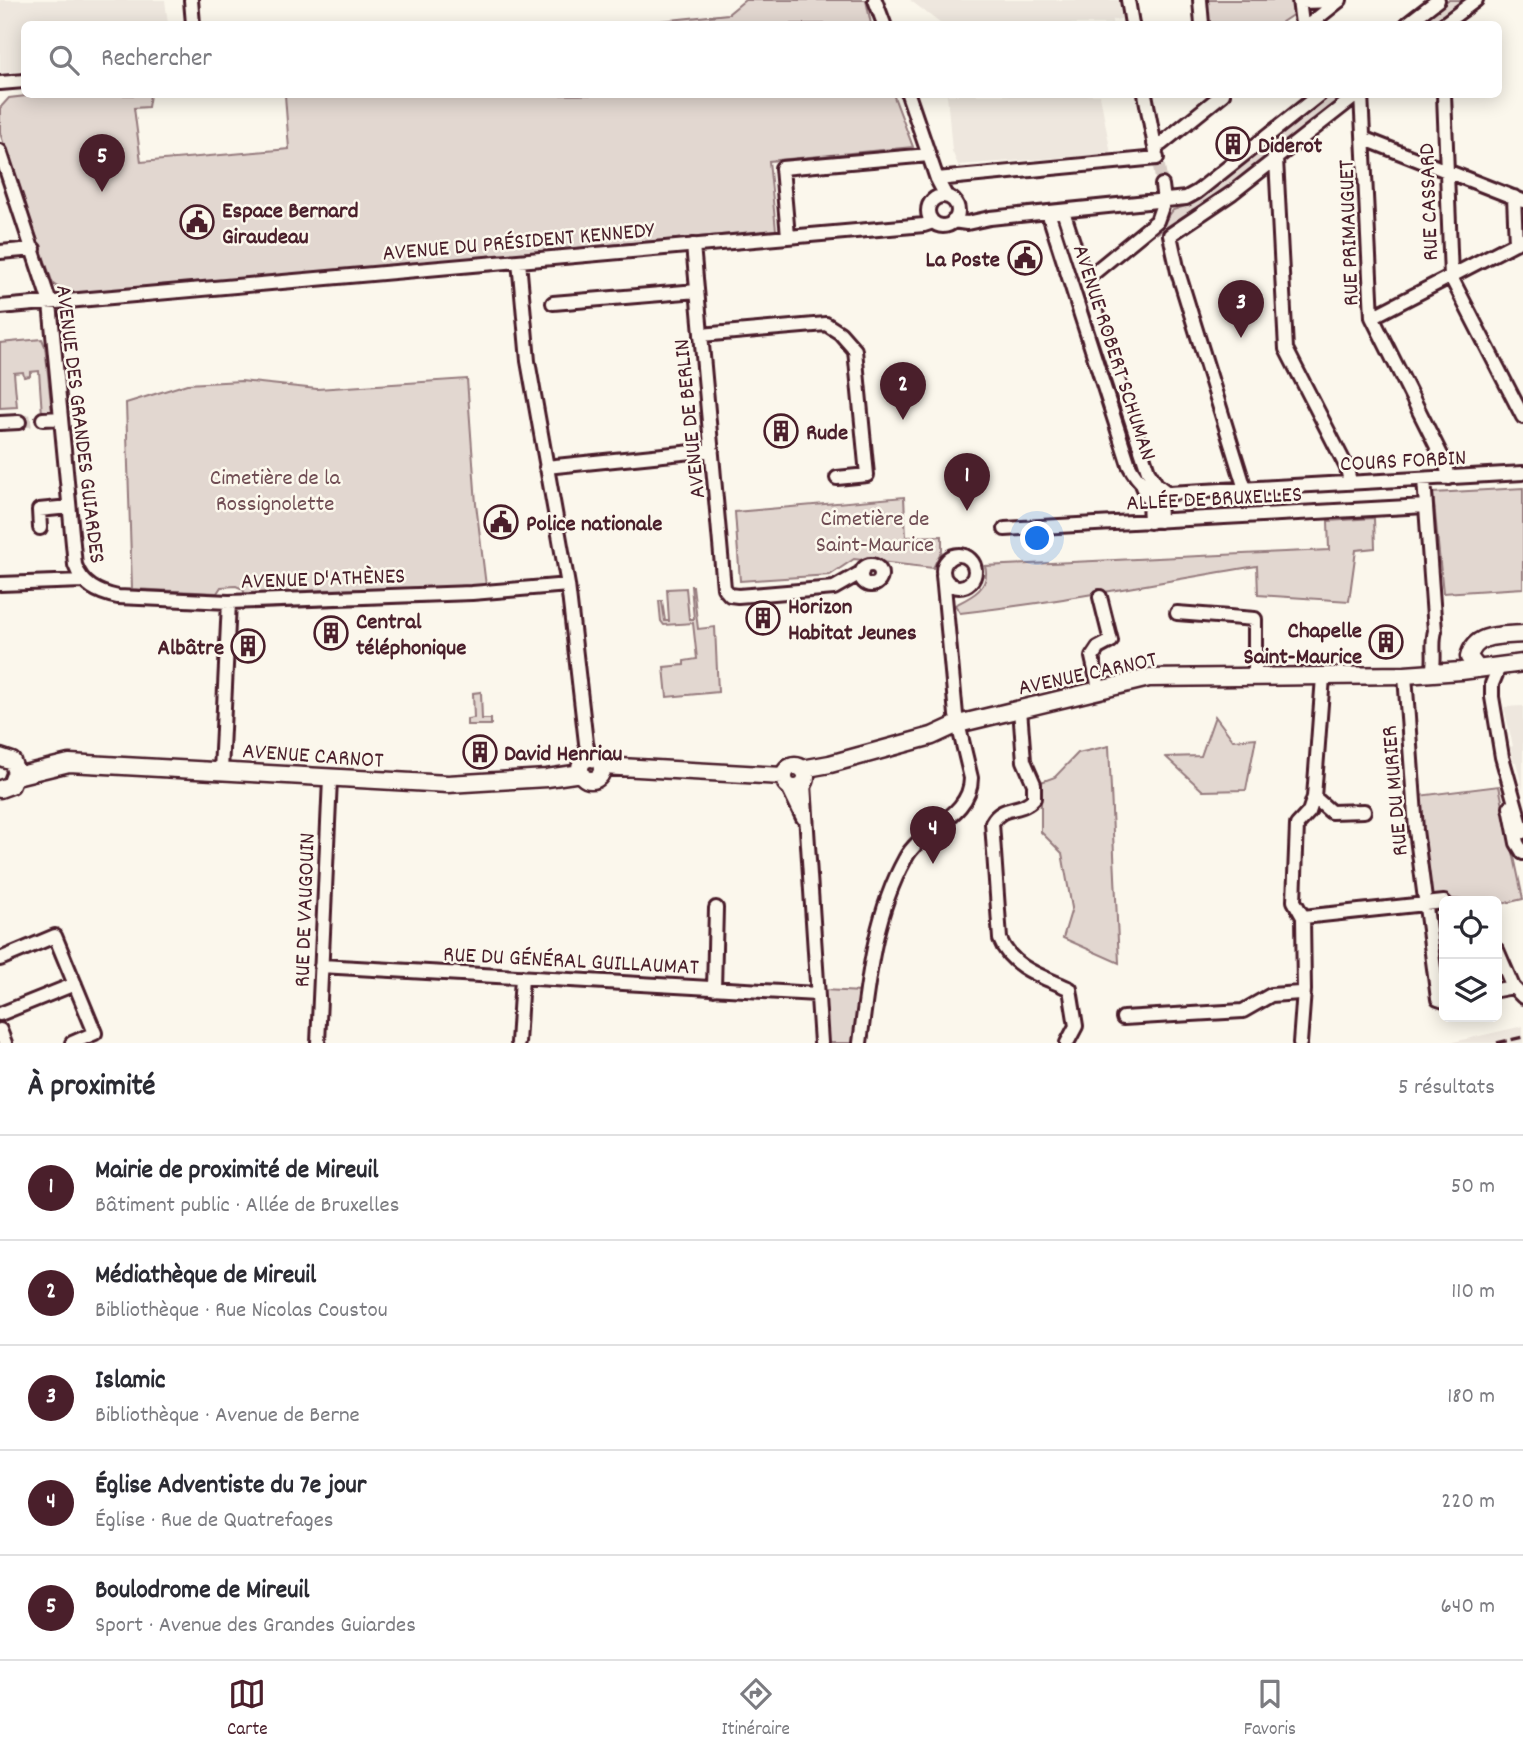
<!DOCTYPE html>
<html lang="fr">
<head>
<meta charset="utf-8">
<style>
  :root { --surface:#fff; --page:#f2f2f3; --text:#2b2b33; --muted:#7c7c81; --line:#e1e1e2; --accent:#4a1f2b }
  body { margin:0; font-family:Dekko,sans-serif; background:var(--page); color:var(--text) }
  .controls { position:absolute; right:21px; bottom:21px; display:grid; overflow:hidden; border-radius:10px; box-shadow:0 4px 18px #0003 }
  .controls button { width:63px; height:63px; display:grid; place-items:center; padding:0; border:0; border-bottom:2px solid var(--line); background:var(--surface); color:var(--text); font:35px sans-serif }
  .you { position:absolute; left:1038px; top:539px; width:24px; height:24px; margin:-18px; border:5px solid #fff; border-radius:50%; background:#1a73e8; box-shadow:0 0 0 10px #1a73e833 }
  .badge { display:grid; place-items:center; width:46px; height:46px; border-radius:50%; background:var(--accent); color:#fff; font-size:23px; font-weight:700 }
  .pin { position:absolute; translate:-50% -58px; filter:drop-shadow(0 2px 4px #0008) }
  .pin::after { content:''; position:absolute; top:37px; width:24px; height:21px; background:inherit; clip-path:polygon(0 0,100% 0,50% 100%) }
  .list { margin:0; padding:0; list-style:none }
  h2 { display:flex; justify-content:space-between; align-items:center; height:91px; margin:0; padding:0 28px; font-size:30px }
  h2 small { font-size:23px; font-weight:400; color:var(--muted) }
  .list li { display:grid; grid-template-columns:46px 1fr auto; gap:21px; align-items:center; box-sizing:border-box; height:105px; padding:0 28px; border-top:2px solid var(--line) }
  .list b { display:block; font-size:26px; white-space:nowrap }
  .list p { margin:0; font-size:23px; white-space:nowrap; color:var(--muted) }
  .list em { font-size:23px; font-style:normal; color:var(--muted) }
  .icon { flex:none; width:38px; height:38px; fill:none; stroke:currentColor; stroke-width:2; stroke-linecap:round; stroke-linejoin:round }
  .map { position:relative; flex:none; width:1523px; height:1043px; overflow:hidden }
  .search { position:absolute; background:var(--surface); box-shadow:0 4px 18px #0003; left:21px; right:21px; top:21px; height:77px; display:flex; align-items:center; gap:18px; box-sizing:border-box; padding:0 24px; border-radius:10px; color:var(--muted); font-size:26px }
  .sheet { height:616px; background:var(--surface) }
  nav { display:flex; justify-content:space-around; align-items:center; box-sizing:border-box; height:98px; border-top:2px solid var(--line); background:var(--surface); font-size:19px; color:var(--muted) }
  nav a { display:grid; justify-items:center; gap:4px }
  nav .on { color:var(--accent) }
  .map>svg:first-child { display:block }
</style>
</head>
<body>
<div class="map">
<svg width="1523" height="1043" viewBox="0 0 1523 1043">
  <rect width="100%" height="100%" fill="#fbf7ec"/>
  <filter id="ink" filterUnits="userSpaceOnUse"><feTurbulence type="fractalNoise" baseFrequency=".0143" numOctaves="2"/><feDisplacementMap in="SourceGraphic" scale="14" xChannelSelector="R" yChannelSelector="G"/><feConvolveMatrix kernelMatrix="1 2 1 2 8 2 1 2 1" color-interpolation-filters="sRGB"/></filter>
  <g filter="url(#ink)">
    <!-- built -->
    <path fill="#eee7de" d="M 0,0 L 165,0 L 168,24 L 24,24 L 24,71 L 0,73 Z
      M 910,0 L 1119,0 L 1121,19 L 1112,20 L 1112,24 L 941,24 Z
      M 947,95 L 1100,95 L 1111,154 L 958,165 L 952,151 Z
      M 1523,706 L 1523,791 L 1516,762 L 1514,762 L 1510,747 L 1513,746 L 1504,707 Z
      M 1523,1026 L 1523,1043 L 1449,1043 Z"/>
    <!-- green -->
    <path fill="#e2d7d0" stroke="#967b7e" stroke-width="2" d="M 745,0 L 866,0 L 871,24 L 631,24 L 728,14 Z
      M 1207,0 L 1293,0 L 1294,14 L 1282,22 L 1283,24 L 1209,24 Z
      M 1448,0 L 1470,0 L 1440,24 L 1418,24 Z
      M 43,94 L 150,95 L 148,107 L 134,108 L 141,162 L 289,149 L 285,95 L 893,94 L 913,147 L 769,161 L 776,230 L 69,295 L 53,284 L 0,133 L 0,108 L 9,98 Z
      M 1330,95 L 1351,95 L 1221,198 L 1197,212 L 1194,209 L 1156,234 L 1173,210 L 1194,203 Z
      M 42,339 L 45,346 L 52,413 L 42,414 L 39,371 L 30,372 L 30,376 L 24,377 L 23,372 L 14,373 L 17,407 L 0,408 L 0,343 Z
      M 467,379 L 476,504 L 486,586 L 323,590 L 245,595 L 243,589 L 236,586 L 221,587 L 217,593 L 132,589 L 126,403 L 187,384 L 241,381 L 317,389 Z
      M 1523,488 L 1523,588 L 1443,593 L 1433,493 Z
      M 904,497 L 906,537 L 942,536 L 942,550 L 933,568 L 854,559 L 830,575 L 740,581 L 735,512 Z
      M 1374,518 L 1375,548 L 1356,550 L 1349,601 L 1258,595 L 1257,566 C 1158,582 1060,602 960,613 L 955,605 C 971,597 991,588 985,566 L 1329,550 L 1328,521 Z
      M 691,586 L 693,586 L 698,629 L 715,627 L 718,692 L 667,697 L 664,667 L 684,665 L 684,661 L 697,659 L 693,623 L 664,625 L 661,621 L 659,601 L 662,601 L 665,621 L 669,621 L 667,589 L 686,588 L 689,619 L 694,619 Z
      M 481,692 L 482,719 L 491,719 L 491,725 L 467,725 L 467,719 L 474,718 L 473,693 Z
      M 1215,716 L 1233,740 L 1256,738 L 1246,790 L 1203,791 L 1166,757 L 1201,756 Z
      M 1109,746 L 1119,963 L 1063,938 L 1072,908 L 1062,853 L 1041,832 L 1041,782 L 1055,777 L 1078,753 Z
      M 1499,786 L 1523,899 L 1497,905 L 1497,901 L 1472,901 L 1434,897 L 1430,892 L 1418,796 Z
      M 823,990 L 862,992 L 855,1043 L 828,1043 Z"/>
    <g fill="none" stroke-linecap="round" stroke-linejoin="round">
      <!-- minor-tunnel -->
      <path stroke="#d8ccc5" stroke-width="12" stroke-dasharray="12 6" stroke-linecap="butt" d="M 1159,166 L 1162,185
        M 19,422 L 43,419"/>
      <defs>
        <path id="minor" d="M 191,0 L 193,24
          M 875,0 L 884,24
          M 1128,0 L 1132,24
          M 1200,0 L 1202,24
          M 1299,0 L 1302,24
          M 1300,2 L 1339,1
          M 1310,24 L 1340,0
          M 1407,24 L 1438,0
          M 1444,24 L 1476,0
          M 0,83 L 24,81
          M 908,94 L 937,179 L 946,196
          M 1145,94 L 1156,152
          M 1361,94 L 1372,317 L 1446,465 L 1449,478
          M 1444,94 L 1451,277 L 1523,417
          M 1365,139 L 1523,201
          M 1154,144 L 1161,144 L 1223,94
          M 0,151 L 50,303 L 75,565 C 82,585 98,593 118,597 L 229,602 L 472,593 L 568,585
          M 1276,159 L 1286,349 L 1347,468 L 1350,482
          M 937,179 L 1157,158
          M928 211a15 15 0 1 1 30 0a15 15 0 1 1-30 0Z
          M 1514,197 L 1516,243
          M 1063,211 L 1148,471 L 1156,484 L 1165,491
          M 1048,212 L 1129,465 C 1138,482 1148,492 1169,493 L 1523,473
          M 953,221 L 967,223 L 990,218 L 1186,198 L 1197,192 L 1320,94
          M 788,236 L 782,168 L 929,155
          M 693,245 L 724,588 L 730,595 L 738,596 L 834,588 L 862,572
          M 0,252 L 34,249
          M 519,261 L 528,361 L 568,585 L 586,743 L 590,758
          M 1085,280 L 1157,221 L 1164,201 L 1162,185
          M 553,303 L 697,291
          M 0,307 L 924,225 L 933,222
          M 1372,317 L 1523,239
          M 701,335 L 826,324 L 840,333 L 855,350 L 867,475 L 837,478
          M 43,419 L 61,418
          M 0,423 L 19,422
          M 546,467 L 712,450
          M 1424,479 L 1435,631 C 1431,645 1436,658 1432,673
          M 1142,484 L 1149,501 L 1150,522
          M 1245,489 L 1178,272 L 1170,235 L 1232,193 L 1358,94
          M 1159,493 L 1160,521
          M 40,528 L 39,510 L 69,507
          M 1005,529 L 1426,506
          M943 571a16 16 0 1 1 32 0a16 16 0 1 1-32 0Z
          M861 575a10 10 0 1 1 20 0a10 10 0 1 1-20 0Z
          M 0,584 L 83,581
          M 1177,613 L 1255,619 L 1255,675
          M 1499,667 L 1492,684 L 1492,697 L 1502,757 L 1523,832
          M 1405,675 L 1416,830 L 1438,999 L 1444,1001
          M 1099,688 L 1092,657 L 1098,648 L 1111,641 L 1100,597
          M 1020,709 L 1024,761 L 1034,784 L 1034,798 C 1022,813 1002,804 992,823 L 1000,939 C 1011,968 1044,977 1070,989 L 1076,1026 L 1067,1043
          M 221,771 L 229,602
          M 804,784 L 821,1043
          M 788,787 L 803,818
          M 1314,797 L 1331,812 L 1364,811
          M 1510,807 L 1517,843 L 1523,853
          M 1303,917 L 1444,902
          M 1497,950 L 1513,987 L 1523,997
          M 0,959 L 55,936 L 95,1033 L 72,1043
          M 321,966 L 817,994
          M 714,989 L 716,908
          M 1497,990 L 1513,987
          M 0,1014 L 75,984
          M 1123,1018 L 1243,1011 L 1271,995 L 1300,993 L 1304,990 L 1303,917 L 1294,901 L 1297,825 L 1309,812 L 1314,797 L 1323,677
          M 0,1030 L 5,1043
          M 318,1043 L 330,779
          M 518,1043 L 522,977
          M 860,1043 C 868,981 874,915 905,859 C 921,828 971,817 971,778 L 956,715 L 943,575
          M 1300,1043 L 1304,990"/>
        <path id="major" d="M 1478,669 L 1469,657 C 1475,632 1502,636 1523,634
          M 0,757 L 12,761 L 16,772 L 11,785 L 0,789
          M580 769a11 11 0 1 1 22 0a11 11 0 1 1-22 0Z
          M784 777a11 11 0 1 1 22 0a11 11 0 1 1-22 0Z
          M 602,766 L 783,776
          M 802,769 L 830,764 L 932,736 L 958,724 L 1149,678 L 1405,675 L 1461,671 L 1523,663
          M 16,776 L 69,763 L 448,784 L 547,778 L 581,773"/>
      </defs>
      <!-- minor casing -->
      <use href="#minor" stroke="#4a1f2b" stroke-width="18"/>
      <!-- major casing -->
      <use href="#major" stroke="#4a1f2b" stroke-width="21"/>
      <!-- minor -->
      <use href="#minor" stroke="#fbf7ec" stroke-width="12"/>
      <!-- major -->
      <use href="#major" stroke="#fbf7ec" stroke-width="16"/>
      <!-- rail -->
      <path stroke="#4a1f2b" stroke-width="3.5" stroke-dasharray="10 5" stroke-linecap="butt" d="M 1497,1043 L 1523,1037"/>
    </g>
  </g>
  <!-- icons -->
  <defs>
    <symbol id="building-ring" viewBox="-11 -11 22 22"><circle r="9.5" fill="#fbf7ec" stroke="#4a1f2b" stroke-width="1.5"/><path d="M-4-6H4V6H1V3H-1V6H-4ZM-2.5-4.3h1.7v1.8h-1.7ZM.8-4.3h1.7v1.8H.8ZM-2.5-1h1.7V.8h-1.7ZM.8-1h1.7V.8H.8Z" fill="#4a1f2b"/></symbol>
    <symbol id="civic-ring" viewBox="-11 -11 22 22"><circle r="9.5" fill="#fbf7ec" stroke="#4a1f2b" stroke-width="1.5"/><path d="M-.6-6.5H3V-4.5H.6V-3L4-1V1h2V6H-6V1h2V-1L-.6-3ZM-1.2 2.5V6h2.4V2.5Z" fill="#4a1f2b"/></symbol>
  </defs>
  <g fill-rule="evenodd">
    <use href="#building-ring" x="1214" y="125" width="38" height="38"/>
    <use href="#civic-ring" x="178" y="203" width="38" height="38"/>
    <use href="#civic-ring" x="1006" y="239" width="38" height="38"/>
    <use href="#building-ring" x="762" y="412" width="38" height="38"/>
    <use href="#civic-ring" x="482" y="503" width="38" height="38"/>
    <use href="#building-ring" x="744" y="599" width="38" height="38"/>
    <use href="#building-ring" x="312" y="614" width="38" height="38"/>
    <use href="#building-ring" x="1367" y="623" width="38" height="38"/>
    <use href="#building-ring" x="229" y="627" width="38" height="38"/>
    <use href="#building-ring" x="461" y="733" width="38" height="38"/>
  </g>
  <g text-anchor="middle" stroke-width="5" stroke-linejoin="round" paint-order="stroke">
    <!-- poi labels -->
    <g font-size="23" font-weight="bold" fill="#4a1f2b" stroke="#fbf7ec" text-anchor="start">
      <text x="1258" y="152">Diderot</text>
      <text x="222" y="217">Espace Bernard<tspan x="222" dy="26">Giraudeau</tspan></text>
      <text x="1000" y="266" text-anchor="end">La Poste</text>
      <text x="806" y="439">Rude</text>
      <text x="526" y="530">Police nationale</text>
      <text x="788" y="613">Horizon<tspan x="788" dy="26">Habitat Jeunes</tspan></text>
      <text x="356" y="628">Central<tspan x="356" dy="26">téléphonique</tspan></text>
      <text x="1362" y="637" text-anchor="end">Chapelle<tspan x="1362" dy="26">Saint-Maurice</tspan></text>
      <text x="224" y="654" text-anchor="end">Albâtre</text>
      <text x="504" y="760">David Henriau</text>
    </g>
    <!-- street labels -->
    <g font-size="23" fill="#4a1f2b" stroke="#fbf7ec">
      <text transform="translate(1427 202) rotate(-92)" y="8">RUE CASSARD</text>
      <text transform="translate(1347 233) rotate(-92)" y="8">RUE PRIMAUGUET</text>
      <text transform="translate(518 240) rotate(-5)" y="8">AVENUE DU PRÉSIDENT KENNEDY</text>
      <text transform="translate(1116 352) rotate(72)" y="8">AVENUE ROBERT SCHUMAN</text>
      <text transform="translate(688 419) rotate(-96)" y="8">AVENUE DE BERLIN</text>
      <text transform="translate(82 424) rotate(83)" y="8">AVENUE DES GRANDES GUIARDES</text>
      <text transform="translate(1403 459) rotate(-3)" y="8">COURS FORBIN</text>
      <text transform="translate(1214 497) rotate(-3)" y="8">ALLÉE DE BRUXELLES</text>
      <text transform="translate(323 577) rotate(-2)" y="8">AVENUE D'ATHÈNES</text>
      <text transform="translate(1087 672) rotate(-12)" y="8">AVENUE CARNOT</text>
      <text transform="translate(313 754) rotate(4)" y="8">AVENUE CARNOT</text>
      <text transform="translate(1393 791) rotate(-95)" y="8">RUE DU MURIER</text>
      <text transform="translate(303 910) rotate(-88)" y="8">RUE DE VAUGOUIN</text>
      <text transform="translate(571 959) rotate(3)" y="8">RUE DU GÉNÉRAL GUILLAUMAT</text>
    </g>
    <!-- park labels -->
    <g font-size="23" fill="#704d54" stroke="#fbf7ec">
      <text x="275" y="484">Cimetière de la<tspan x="275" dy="26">Rossignolette</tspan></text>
      <text x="875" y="525">Cimetière de<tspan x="875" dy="26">Saint-Maurice</tspan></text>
    </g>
  </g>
</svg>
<div class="controls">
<button><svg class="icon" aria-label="locate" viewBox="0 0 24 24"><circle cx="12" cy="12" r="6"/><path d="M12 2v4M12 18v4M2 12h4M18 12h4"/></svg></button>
<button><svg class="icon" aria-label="layers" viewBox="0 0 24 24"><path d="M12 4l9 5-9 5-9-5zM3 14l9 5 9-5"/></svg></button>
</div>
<div class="you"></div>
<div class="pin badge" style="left:967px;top:511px">1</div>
<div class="pin badge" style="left:903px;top:420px">2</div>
<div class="pin badge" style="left:1241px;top:338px">3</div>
<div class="pin badge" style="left:933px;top:864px">4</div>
<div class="pin badge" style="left:102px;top:192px">5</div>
<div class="search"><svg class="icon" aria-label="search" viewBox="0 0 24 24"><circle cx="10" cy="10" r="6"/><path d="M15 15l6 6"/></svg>Rechercher</div>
</div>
<section class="sheet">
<h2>À proximité<small>5 résultats</small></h2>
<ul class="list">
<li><span class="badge">1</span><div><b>Mairie de proximité de Mireuil</b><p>Bâtiment public · Allée de Bruxelles</p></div><em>50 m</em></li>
<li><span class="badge">2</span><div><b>Médiathèque de Mireuil</b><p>Bibliothèque · Rue Nicolas Coustou</p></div><em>110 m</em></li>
<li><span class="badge">3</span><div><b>Islamic</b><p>Bibliothèque · Avenue de Berne</p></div><em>180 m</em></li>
<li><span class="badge">4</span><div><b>Église Adventiste du 7e jour</b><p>Église · Rue de Quatrefages</p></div><em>220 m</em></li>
<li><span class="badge">5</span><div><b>Boulodrome de Mireuil</b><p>Sport · Avenue des Grandes Guiardes</p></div><em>640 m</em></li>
</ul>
</section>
<nav>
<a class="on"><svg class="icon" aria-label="map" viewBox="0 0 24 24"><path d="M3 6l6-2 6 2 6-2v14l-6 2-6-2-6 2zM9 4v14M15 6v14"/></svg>Carte</a>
<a><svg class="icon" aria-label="directions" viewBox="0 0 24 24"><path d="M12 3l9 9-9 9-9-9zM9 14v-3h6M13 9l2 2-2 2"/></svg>Itinéraire</a>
<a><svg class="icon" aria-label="saved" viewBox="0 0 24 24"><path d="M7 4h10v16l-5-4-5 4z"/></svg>Favoris</a>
</nav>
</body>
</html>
